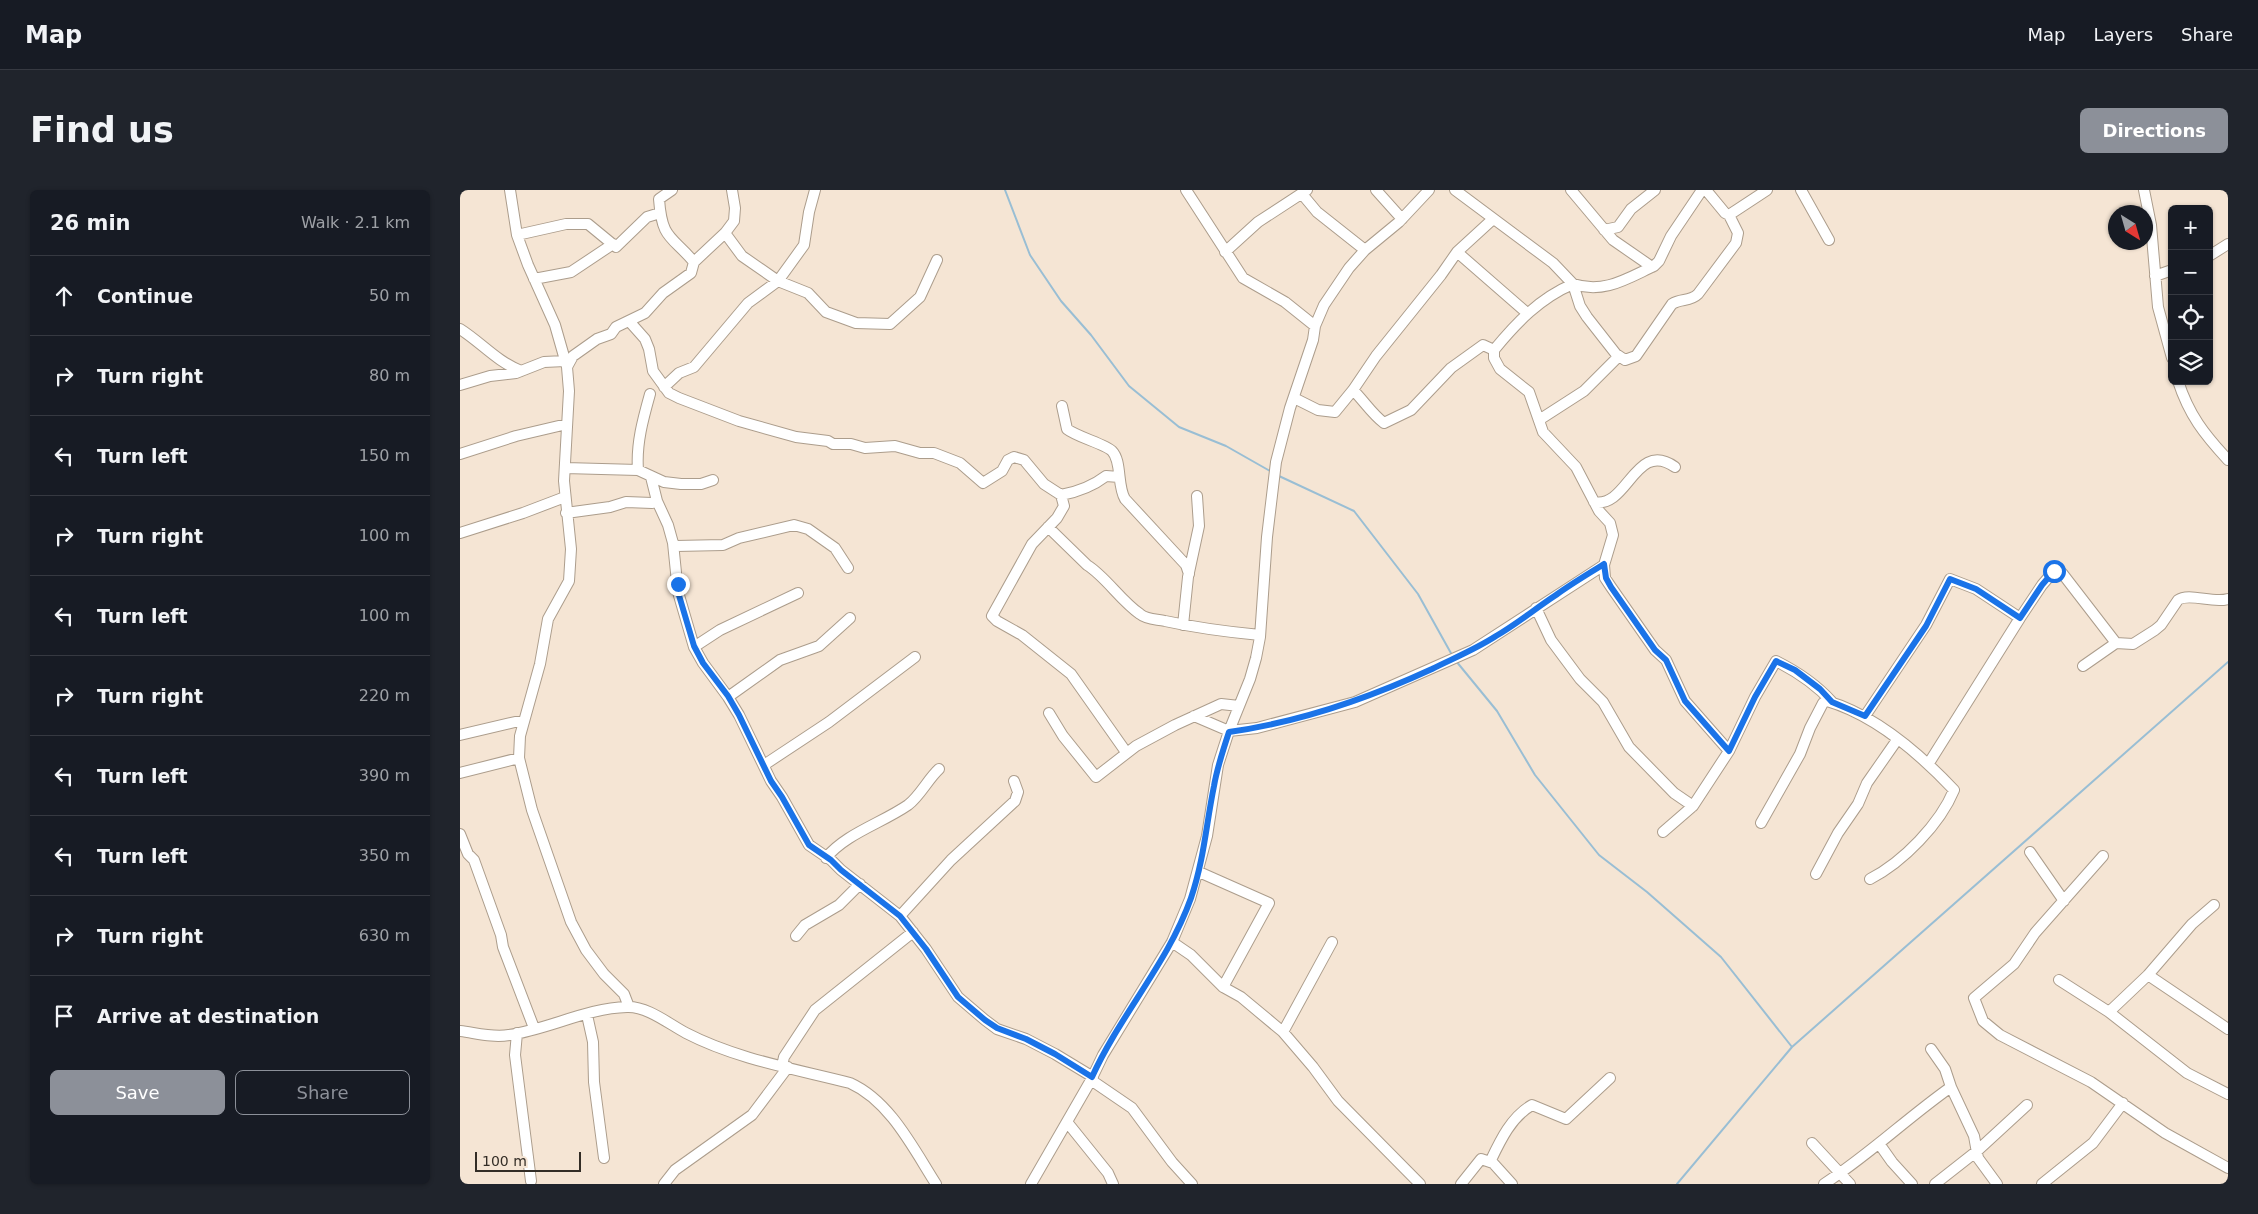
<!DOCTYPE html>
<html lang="en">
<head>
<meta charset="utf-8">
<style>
  :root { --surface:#171b24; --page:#20242c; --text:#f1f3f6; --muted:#9ea1a6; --line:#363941; --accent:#8c9099 }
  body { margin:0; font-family:"DejaVu Sans",sans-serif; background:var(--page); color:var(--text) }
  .controls { position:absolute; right:15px; top:15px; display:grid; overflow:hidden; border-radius:8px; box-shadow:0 1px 4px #0004 }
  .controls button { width:45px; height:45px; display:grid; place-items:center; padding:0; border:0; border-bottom:1px solid var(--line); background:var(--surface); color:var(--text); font:25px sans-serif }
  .compass { position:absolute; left:1648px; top:15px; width:45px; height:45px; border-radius:50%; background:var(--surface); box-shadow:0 1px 4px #0004; rotate:143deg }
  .scale { position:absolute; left:15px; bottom:12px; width:106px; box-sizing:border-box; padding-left:5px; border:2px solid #332d26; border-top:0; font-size:14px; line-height:18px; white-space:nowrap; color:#332d26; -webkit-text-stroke:4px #f5e5d4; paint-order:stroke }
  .stop { position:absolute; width:15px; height:15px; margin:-11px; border:4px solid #1a73e8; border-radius:50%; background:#fff }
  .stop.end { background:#1a73e8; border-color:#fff; box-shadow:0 1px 5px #0008 }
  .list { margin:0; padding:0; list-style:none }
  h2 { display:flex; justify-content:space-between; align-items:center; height:65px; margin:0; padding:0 20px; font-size:21px }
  h2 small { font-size:16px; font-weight:400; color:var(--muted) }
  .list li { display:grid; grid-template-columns:32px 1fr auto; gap:15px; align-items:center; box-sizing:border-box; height:80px; padding:0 20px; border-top:1px solid var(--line) }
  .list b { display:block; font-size:19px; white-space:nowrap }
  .list em { font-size:16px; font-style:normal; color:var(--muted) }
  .actions { display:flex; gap:10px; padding:15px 20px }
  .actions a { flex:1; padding:11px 0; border:1px solid var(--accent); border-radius:8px; text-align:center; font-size:18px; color:var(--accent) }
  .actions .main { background:var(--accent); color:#fff }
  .icon { flex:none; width:28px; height:28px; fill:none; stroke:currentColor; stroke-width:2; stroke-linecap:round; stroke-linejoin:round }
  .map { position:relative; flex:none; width:1768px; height:994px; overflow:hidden; border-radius:8px }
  header { display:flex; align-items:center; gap:30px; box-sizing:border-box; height:70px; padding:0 25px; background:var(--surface); border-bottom:1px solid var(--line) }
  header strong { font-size:24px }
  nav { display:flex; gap:28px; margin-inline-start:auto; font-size:18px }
  .intro { display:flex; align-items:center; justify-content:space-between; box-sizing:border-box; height:120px; padding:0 30px }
  h1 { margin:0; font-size:35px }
  .button { padding:12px 22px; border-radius:8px; background:var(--accent); color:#fff; font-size:18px; font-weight:700 }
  main { display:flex; gap:30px; padding:0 30px }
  aside { flex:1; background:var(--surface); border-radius:8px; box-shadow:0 1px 4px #0004 }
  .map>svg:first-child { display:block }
</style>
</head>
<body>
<header>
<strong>Map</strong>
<nav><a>Map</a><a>Layers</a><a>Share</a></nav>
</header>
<div class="intro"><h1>Find us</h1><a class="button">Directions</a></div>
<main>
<aside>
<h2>26 min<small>Walk · 2.1 km</small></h2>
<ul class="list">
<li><svg class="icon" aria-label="ahead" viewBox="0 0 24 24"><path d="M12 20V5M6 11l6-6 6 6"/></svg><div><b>Continue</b></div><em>50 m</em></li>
<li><svg class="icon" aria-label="right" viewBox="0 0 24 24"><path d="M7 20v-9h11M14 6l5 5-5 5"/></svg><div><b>Turn right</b></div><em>80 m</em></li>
<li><svg class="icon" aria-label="left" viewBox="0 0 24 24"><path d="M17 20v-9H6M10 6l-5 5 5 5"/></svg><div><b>Turn left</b></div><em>150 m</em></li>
<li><svg class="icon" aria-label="right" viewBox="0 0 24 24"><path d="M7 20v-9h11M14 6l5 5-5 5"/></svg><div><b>Turn right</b></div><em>100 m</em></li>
<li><svg class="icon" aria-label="left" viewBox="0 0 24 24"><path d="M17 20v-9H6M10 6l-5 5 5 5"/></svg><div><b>Turn left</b></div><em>100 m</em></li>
<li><svg class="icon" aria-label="right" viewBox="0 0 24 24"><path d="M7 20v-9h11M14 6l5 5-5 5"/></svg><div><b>Turn right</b></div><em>220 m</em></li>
<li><svg class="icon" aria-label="left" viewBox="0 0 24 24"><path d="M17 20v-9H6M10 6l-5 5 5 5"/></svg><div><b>Turn left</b></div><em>390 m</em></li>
<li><svg class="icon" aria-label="left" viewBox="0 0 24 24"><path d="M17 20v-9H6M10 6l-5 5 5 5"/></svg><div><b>Turn left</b></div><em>350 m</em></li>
<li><svg class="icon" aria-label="right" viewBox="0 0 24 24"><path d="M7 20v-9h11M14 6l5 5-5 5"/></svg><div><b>Turn right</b></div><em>630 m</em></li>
<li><svg class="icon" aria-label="arrive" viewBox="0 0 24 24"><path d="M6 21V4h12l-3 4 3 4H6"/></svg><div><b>Arrive at destination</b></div></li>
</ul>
<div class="actions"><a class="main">Save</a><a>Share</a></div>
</aside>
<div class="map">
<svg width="1768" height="994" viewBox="0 0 1768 994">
  <rect width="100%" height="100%" fill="#f5e5d4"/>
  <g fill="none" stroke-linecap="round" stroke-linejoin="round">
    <!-- stream -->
    <path stroke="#99bed4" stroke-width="2" d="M 545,0 L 570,65 L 601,111 L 631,145 L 669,196 L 719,237 L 766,256 L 810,281
      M 819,286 L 894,321 L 958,404 L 992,465
      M 996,471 L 1037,521 L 1075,585 L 1139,665 L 1187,702 L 1261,767 L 1332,857
      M 1217,994 L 1332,857 L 1768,472"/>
    <defs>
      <path id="minor" d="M 50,0 L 57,45 L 68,75 L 95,135 L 107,177 L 109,201 L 104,291 L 111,359 L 109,391 L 88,429 L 80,474 L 60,546 L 59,568 L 72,620 L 111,732 L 126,760 L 144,784 L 164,804 L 169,817
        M 212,0 L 199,9 C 202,50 211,45 234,72
        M 726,0 L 783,88 L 825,112 L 855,136
        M 916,0 L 942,29
        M 995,0 L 1093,73 L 1113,94 L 1120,116 L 1127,127 L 1156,164 L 1165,170 L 1176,166 L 1212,114 C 1221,108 1230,112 1238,104 L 1276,53 L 1278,43 L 1269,25
        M 1111,0 L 1153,50 L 1192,77
        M 1246,0 L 1265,23 L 1269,25 L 1307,0
        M 1341,0 L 1369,50
        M 1684,0 L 1691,35 L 1698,117 L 1712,168
        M 842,4 L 857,22 L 905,60
        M 1144,40 L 1158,37 L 1171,19 L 1195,0
        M 265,43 L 282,66 L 318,91 L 348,103 L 366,122 L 396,133 L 430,134 L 460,107 L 477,70
        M 57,45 L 106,34 L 128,34 L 156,57 L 187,27 L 200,23
        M 765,62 L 798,32 L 847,0
        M 997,62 L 1067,123
        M 1749,66 L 1768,54
        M 1695,86 L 1712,80
        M 74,89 L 111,82 L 153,54
        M 169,131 L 185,149 L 189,159 L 193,181 L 209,203 L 219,208 L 279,231 L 336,247 L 368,251 L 373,254 L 391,254 L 405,258 L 435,256 L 460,263 L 474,263 L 500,273 L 523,293 L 542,281 L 548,270 L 554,267 L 564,270 L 584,294 L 601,305 L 604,316 L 597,328 L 572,354 L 532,426 L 537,431 L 562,445 L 611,484 L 666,562
        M 0,139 C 22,153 36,171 61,181
        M 107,177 L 113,166 L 137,149 L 151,144 L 156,137 L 185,123 L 203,103 L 231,83 L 234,72 L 265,43 L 274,31 L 275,18 L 272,0
        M 1718,191 C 1729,225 1744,244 1768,270
        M 0,195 L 30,186 L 56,183 L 84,172 L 105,171
        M 204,197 L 219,183 L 234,177 L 288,113 L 318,91 L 344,55 L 349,22 L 355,0
        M 893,200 C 904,211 912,224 924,233 L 951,220 L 991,178 L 1023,155 L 1034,160
        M 834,208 L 858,220 L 875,222 L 893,200 L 916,166 L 981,85 L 997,62 L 1033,29
        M 602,216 L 607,239 C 617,247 645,254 652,261 C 662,271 657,296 665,309 L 726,375 L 729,384
        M 1079,230 L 1124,201 L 1159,166
        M 0,264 L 56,246 L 107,234
        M 105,278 L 178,280 L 204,292 L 221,294 L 241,294 L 253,290
        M 178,280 C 176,254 183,229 190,204
        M 191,287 L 197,311
        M 601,305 C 617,302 633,296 646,286 L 659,287
        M 1134,312 C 1168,319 1175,249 1215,277
        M 106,323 L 150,317 L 166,312 L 192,313 L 197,311 L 208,335 L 213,353 L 218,402 L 234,457 L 243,473 L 268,507 L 279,525 L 311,591 L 322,607 L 349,655 L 371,670 L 381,680 L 440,726 L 466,759 L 498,807 L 525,830 L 537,839 L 566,849 L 595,864 L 633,887
        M 588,337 L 627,375 C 645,386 661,411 680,424 C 687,430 697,429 705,431 C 737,438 768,442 800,445
        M 0,343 L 63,323 L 105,307
        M 213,353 L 216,356 L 263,355 L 279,348 L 334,335 L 348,339 L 375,358 L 388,378
        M 1076,418 L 1091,450 L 1120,489 L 1143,512 L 1169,557 L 1214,603 L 1233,616
        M 723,435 L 728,387 L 739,336 L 737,306
        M 234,457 L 260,440 L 338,403
        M 1623,476 L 1656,453 L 1673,454 L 1695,440 L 1701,435 L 1718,410 C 1729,402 1753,414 1768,409
        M 268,507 L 320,470 L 359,456 L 390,428
        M 589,523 L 603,546 L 636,587 L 676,556 L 715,535 L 761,514 L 779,516
        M 734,526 L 769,541 L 797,538 L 895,512 L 1013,460 L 1144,375
        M 1405,526 L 1466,435 L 1490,389 L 1516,399 L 1560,428
        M 0,545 L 55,532 L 63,532
        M 1269,561 L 1295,507 L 1316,471 C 1338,482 1356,494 1372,512
        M 1469,573 L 1560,428 L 1582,395 L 1594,381 L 1602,383 L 1656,453
        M 304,575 L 369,532 L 455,467
        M 0,583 L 59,568
        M 1301,633 L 1340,564 L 1350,538 L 1363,513 L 1367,511 C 1415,525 1460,564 1494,600 C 1480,634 1443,672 1410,689
        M 1203,642 L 1233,616 L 1269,561 L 1225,511 L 1206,470 L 1195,460 L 1151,397 L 1145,388 L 1144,375 L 1153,345 L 1150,333 L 1139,321 L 1116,277 L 1083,242 L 1069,202 L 1040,179 L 1034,168 L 1034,160 C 1056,133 1080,108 1113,94 C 1144,104 1166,89 1194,76 L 1199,71 L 1211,46 L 1242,0
        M 0,644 L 8,664 L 14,670 L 41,745 L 43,757 L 74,838
        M 1570,662 L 1604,711
        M 1643,666 L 1575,743 L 1554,774 L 1514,808 L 1523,831 L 1540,845 L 1631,892 L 1705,943 L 1768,978
        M 366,668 C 385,644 422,633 448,615 C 460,606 468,589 479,579
        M 739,682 L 809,713 L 763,797
        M 1356,684 L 1378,643 L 1398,614 L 1407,593 L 1437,550
        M 440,726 L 491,670 L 555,611 L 558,602 L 554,591
        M 336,746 L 345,735 L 379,715 L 400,694
        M 712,752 L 731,765 L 763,797 L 781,807 L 823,842 L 853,877 L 878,911 L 960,994
        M 1688,785 L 1768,839
        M 1599,790 L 1649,822 L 1727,883 L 1768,904
        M 1649,822 L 1688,785 L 1732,734 L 1754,715
        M 127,825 L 133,852 L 134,892 L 144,968
        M 0,841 C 16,843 33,848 49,845 C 89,839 127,818 167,817 C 187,816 209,834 226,843 C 276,869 335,879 390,893 C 430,911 453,958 476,994
        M 823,842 L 872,752
        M 57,843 L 55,865 L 71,991
        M 322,876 L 324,867 L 355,820 L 453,742
        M 631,890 L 672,918 L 712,972 L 732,994
        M 1491,897 L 1514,946 L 1518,968 L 1537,994
        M 607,932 L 648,983 L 653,994
        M 1352,953 L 1390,994
        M 1420,955 L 1432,972 L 1452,994
        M 1030,972 C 1040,951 1051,927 1072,915 L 1106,929 L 1150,888
        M 204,994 L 215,980 L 292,925 L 328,877
        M 571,994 L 631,890 L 643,865 L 712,752 L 730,709 L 747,646 L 758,575 L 769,541 L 790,489 L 796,468 L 800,447 L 807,347 L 816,272 L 830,218 L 853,150 L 855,136 L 864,115 L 889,78 L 905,60 L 939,32 L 969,0
        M 1001,994 L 1021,969 L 1033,973 L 1052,994
        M 1364,994 C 1409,965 1447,928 1491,897 L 1485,879 L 1471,859
        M 1475,994 L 1517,961 L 1567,915
        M 1582,994 L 1633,953 L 1663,913"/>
    </defs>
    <!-- minor casing -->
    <use href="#minor" stroke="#ac9d8c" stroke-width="12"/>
    <!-- minor -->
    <use href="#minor" stroke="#fff" stroke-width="10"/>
  </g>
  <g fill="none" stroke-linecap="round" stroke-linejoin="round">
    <!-- route -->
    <path stroke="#1a73e8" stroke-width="6" d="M 218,394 L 218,402 L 234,456 L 243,473 L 268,506 L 279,525 L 311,591 L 322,607 L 349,655 L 371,670 L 381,680 L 440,726 L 466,759 L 498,807 L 525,830 L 537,838 L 566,849 L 595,864 L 632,887 C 660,825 708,773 731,708 C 744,670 746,635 754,596 C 757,578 763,560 769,542 C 840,532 907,509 972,479 C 994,468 1016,459 1036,446 C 1057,434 1076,418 1096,405 C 1111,394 1128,384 1144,374 L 1146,388 L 1151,397 L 1195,460 L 1206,470 L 1225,511 L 1269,561 L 1295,507 L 1316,471 L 1335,480 L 1360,499 L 1372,512 L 1405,526 L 1466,436 L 1490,389 L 1516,399 L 1560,428 L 1582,395 L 1594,381"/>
  </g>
</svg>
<div class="controls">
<button>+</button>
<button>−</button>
<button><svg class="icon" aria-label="locate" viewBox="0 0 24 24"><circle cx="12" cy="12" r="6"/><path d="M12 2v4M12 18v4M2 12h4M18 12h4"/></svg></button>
<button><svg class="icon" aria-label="layers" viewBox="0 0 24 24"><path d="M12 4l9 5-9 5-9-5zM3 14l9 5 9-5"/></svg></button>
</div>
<svg class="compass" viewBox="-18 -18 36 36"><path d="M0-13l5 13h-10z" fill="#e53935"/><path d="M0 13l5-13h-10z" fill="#9ea1a6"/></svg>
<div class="scale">100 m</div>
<div class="stop" style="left:1594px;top:381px"></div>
<div class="stop end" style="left:218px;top:394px"></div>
</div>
</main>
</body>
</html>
